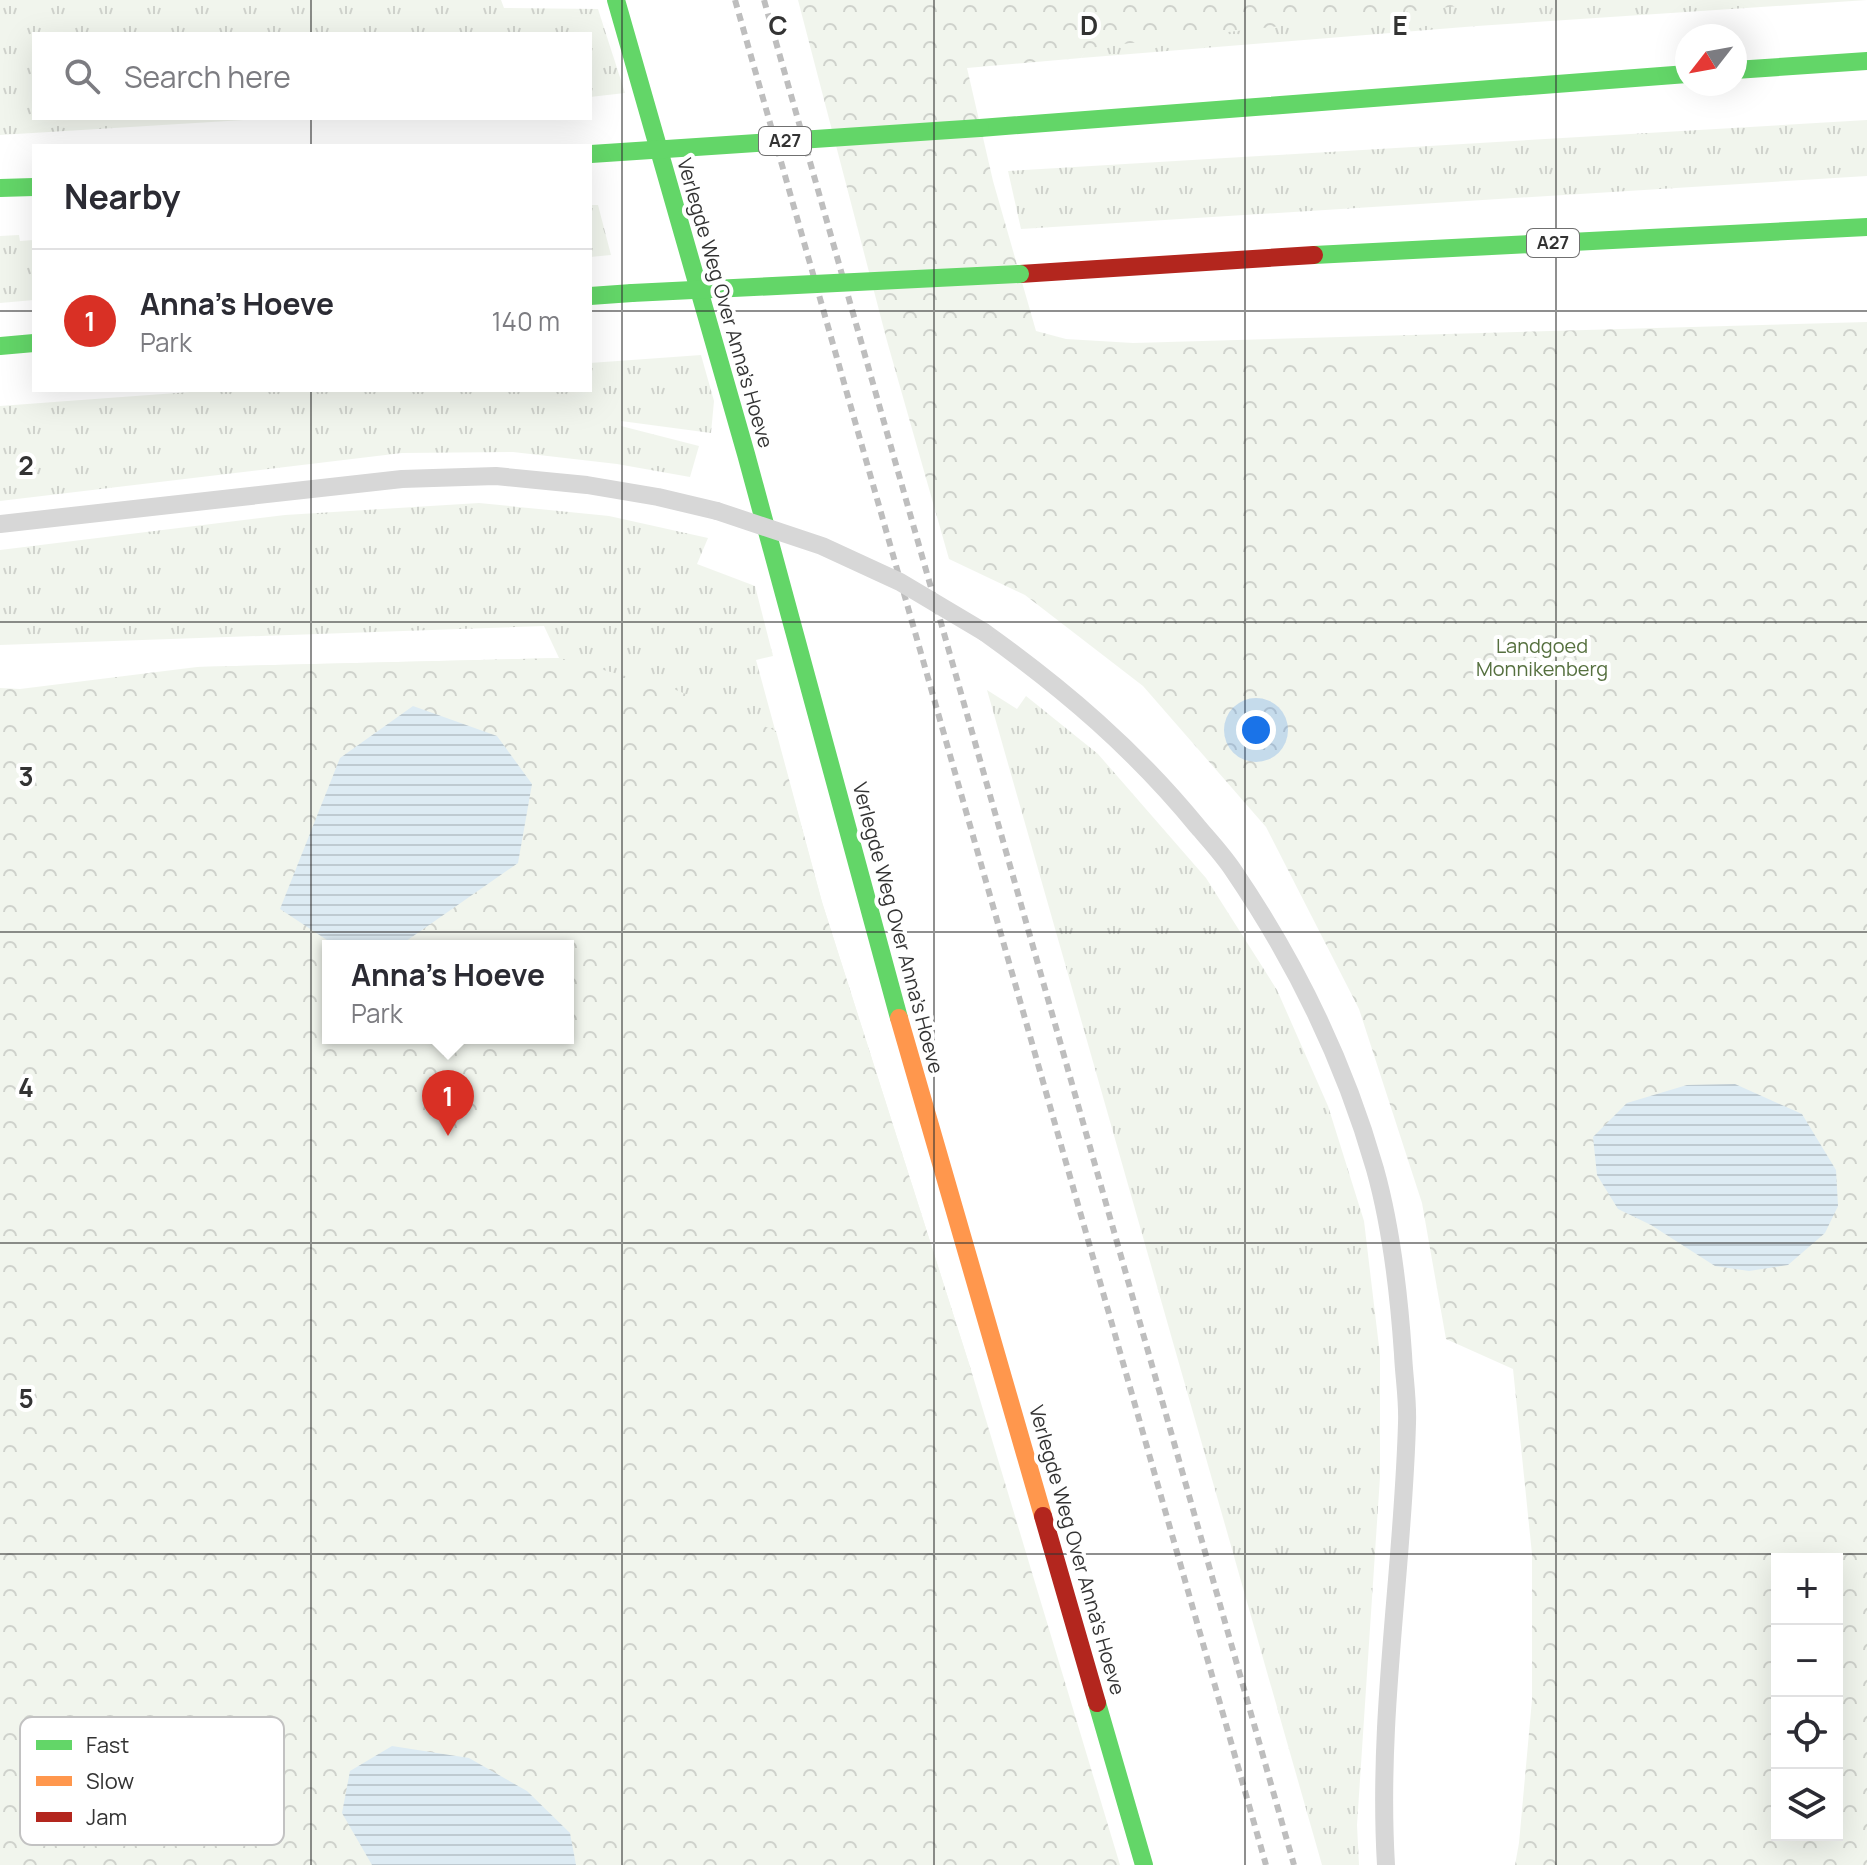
<!DOCTYPE html>
<html lang="en">
<head>
<meta charset="utf-8">
<style>
  :root { --surface:#fff; --page:#f7f7f7; --text:#2b2b33; --muted:#7c7c81; --line:#e1e1e2; --accent:#d93025 }
  body { margin:0; font-family:Manrope,sans-serif; background:var(--page); color:var(--text) }
  .controls { position:absolute; right:24px; bottom:24px; display:grid; overflow:hidden; border-radius:0px; box-shadow:0 8px 32px #0002 }
  .controls button { width:72px; height:72px; display:grid; place-items:center; padding:0; border:0; border-bottom:2px solid var(--line); background:var(--surface); color:var(--text); font:40px sans-serif }
  .compass { position:absolute; left:1675px; top:24px; width:72px; height:72px; border-radius:50%; background:var(--surface); box-shadow:0 8px 32px #0002; rotate:239deg }
  .you { position:absolute; left:1256px; top:730px; width:28px; height:28px; margin:-20px; border:6px solid #fff; border-radius:50%; background:#1a73e8; box-shadow:0 0 0 12px #1a73e833 }
  .badge { display:grid; place-items:center; width:52px; height:52px; border-radius:50%; background:var(--accent); color:#fff; font-size:26px; font-weight:700 }
  .pin { position:absolute; translate:-50% -66px; filter:drop-shadow(0 2px 4px #0008) }
  .pin::after { content:''; position:absolute; top:42px; width:28px; height:24px; background:inherit; clip-path:polygon(0 0,100% 0,50% 100%) }
  .popup { position:absolute; left:322px; top:940px; width:252px; height:104px; box-sizing:border-box; display:grid; place-content:center; border-radius:0px; background:var(--surface); filter:drop-shadow(0 2px 6px #0005); font-size:26px; white-space:nowrap; color:var(--muted) }
  .popup b { font-size:30px; color:var(--text) }
  .popup::after { content:''; position:absolute; left:50%; top:100%; margin-left:-16px; border:16px solid transparent; border-top-color:var(--surface) }
  .list { margin:0; padding:0; list-style:none }
  h2 { display:flex; justify-content:space-between; align-items:center; height:104px; margin:0; padding:0 32px; font-size:34px }
  h2 small { font-size:26px; font-weight:400; color:var(--muted) }
  .list li { display:grid; grid-template-columns:52px 1fr auto; gap:24px; align-items:center; box-sizing:border-box; height:144px; padding:0 32px; border-top:2px solid var(--line) }
  .list b { display:block; font-size:30px; white-space:nowrap }
  .list p { margin:0; font-size:26px; white-space:nowrap; color:var(--muted) }
  .list em { font-size:26px; font-style:normal; color:var(--muted) }
  .icon { flex:none; width:44px; height:44px; fill:none; stroke:currentColor; stroke-width:2; stroke-linecap:round; stroke-linejoin:round }
  .map { position:relative; flex:none; width:1867px; height:1865px; overflow:hidden }
  .search { position:absolute; background:var(--surface); box-shadow:0 8px 32px #0002; left:32px; top:32px; width:560px; height:88px; display:flex; align-items:center; gap:20px; box-sizing:border-box; padding:0 28px; border-radius:0px; color:var(--muted); font-size:30px }
  .panel { position:absolute; background:var(--surface); box-shadow:0 8px 32px #0002; left:32px; top:144px; width:560px; height:248px; border-radius:0px }
  .map>svg:first-child { display:block }
</style>
</head>
<body>
<div class="map">
<svg width="1867" height="1865" viewBox="0 0 1867 1865">
  <defs>
    <pattern id="grass-tufts" width="24" height="20" patternUnits="userSpaceOnUse" patternTransform="scale(2)"><rect width="24" height="20" fill="#f1f5ed"/><path d="M3 7l-1-3M5 7V3M7 7l1-3M15 17l-1-3M17 17v-4M19 17l1-3" fill="none" stroke="#cfd2cc"/></pattern>
    <pattern id="forest-crowns" width="20" height="18" patternUnits="userSpaceOnUse" patternTransform="scale(2)"><rect width="20" height="18" fill="#f1f5ed"/><path d="M2 6a3 3 0 1 1 6 0M12 15a3 3 0 1 1 6 0" fill="none" stroke="#cfd2cc"/></pattern>
    <pattern id="water-rules" width="6" height="5" patternUnits="userSpaceOnUse" patternTransform="scale(2)"><rect width="6" height="5" fill="#ddebf3"/><path d="M0 2.5h6" fill="none" stroke="#becad1"/></pattern>
  </defs>
  <rect width="100%" height="100%" fill="#fff"/>
  <!-- grass -->
  <path fill="url(#grass-tufts)" fill-rule="evenodd" d="M 0,0 L 501,0 L 504,8 L 598,9 L 625,93 L 590,97 L 590,34 L 34,34 L 34,118 L 277,118 L 0,135 Z
    M 1095,0 L 1867,0 L 1477,26 L 1081,58 L 1098,31 Z
    M 1867,120 L 1867,176 L 1021,229 L 1008,171 Z
    M 590,205 L 598,205 L 611,255 L 590,257 Z
    M 19,235 L 20,241 L 34,240 L 34,300 L 0,303 L 0,236 Z
    M 701,355 L 714,401 L 711,433 L 621,421 L 621,426 L 699,446 L 690,477 L 617,464 L 513,452 L 402,453 L 0,501 L 0,406 L 217,390 L 590,390 L 590,363 Z
    M 479,503 L 609,516 L 708,538 L 697,564 L 755,586 L 773,656 L 756,660 L 822,902 L 971,1370 L 325,1048 L 197,667 L 559,658 L 544,626 L 0,645 L 0,550 L 285,515 ZM 328,946 L 568,946 L 568,1038 L 328,1038 Z
    M 987,690 L 1017,709 L 1026,696 L 1098,754 L 1206,878 L 1277,990 L 1328,1106 L 1364,1221 L 1380,1355 L 1380,1477 L 1357,1825 L 1359,1865 L 1322,1865 Z"/>
  <!-- forest -->
  <path fill="url(#forest-crowns)" fill-rule="evenodd" d="M 798,0 L 1511,0 L 1088,48 L 1081,58 L 967,68 L 993,181 L 1036,331 L 1066,339 L 1133,343 L 1867,322 L 1867,1865 L 1515,1865 L 1519,1843 L 1532,1700 L 1532,1554 L 1513,1369 L 1446,1339 L 1422,1203 L 1359,1009 L 1266,827 L 1143,686 L 1025,595 L 949,559 L 887,341 ZM 1777,1559 L 1837,1559 L 1837,1835 L 1777,1835 Z
    M 560,658 L 676,690 L 776,731 L 822,902 L 971,1370 L 1120,1865 L 0,1865 L 0,688 L 20,689 L 197,667 ZM 328,946 L 568,946 L 568,1038 L 328,1038 Z"/>
  <!-- water -->
  <path fill="url(#water-rules)" d="M 413,706 L 497,736 L 532,784 L 518,863 L 399,946 L 336,946 L 280,909 L 340,758 Z
    M 1735,1084 L 1802,1114 L 1836,1170 L 1838,1206 L 1825,1233 L 1788,1265 L 1749,1271 L 1715,1266 L 1651,1225 L 1618,1209 L 1597,1175 L 1593,1137 L 1627,1103 L 1687,1085 Z
    M 392,1746 L 469,1758 L 527,1791 L 570,1833 L 576,1865 L 372,1865 L 342,1813 L 350,1771 Z"/>
  <g fill="none" stroke-linecap="round" stroke-linejoin="round">
    <!-- lane -->
    <path stroke="#d7d7d7" stroke-width="18" d="M 0,524 L 402,479 L 496,476 L 587,485 L 658,497 L 717,511
      M 984,632 C 1065,690 1135,750 1198,827 C 1210,841 1223,855 1233,870 C 1295,961 1345,1064 1375,1169 C 1391,1226 1399,1295 1403,1354 C 1404,1377 1408,1400 1407,1423 C 1403,1571 1377,1717 1386,1865"/>
    <!-- fast -->
    <path stroke="#63d668" stroke-width="18" d="M 616,0 L 746,454 L 899,1018
      M 1735,70 L 1867,61
      M 980,128 L 1687,74
      M 0,188 L 34,187
      M 1314,255 L 1867,227
      M 590,296 L 632,293
      M 0,346 L 34,343
      M 1097,1703 L 1144,1865"/>
    <!-- slow -->
    <path stroke="#ff974d" stroke-width="18" d="M 899,1018 L 1043,1516"/>
    <!-- jam -->
    <path stroke="#b3261e" stroke-width="18" d="M 1020,274 L 1314,255
      M 1043,1516 L 1097,1703"/>
    <!-- rail -->
    <path stroke="#bebebe" stroke-width="6" stroke-dasharray="8 6" stroke-linecap="butt" d="M 735,0 L 1266,1865
      M 764,0 L 1294,1865"/>
    <!-- lane-bridge -->
    <path stroke="#d7d7d7" stroke-width="18" d="M 717,511 L 822,546 L 900,582 L 984,632"/>
    <!-- fast-bridge -->
    <path stroke="#63d668" stroke-width="18" d="M 591,154 L 980,128
      M 632,293 L 1020,274"/>
  </g>
  <!-- grid -->
  <path fill="none" stroke="#333" stroke-width="2" stroke-opacity="0.55" d="M 311,0 L 311,34M 622,0 L 622,1865M 934,0 L 934,1865M 1245,0 L 1245,1865M 1556,0 L 1556,1865M 311,118 L 311,146M 0,311 L 34,311M 590,311 L 1867,311M 311,390 L 311,1865M 0,622 L 1867,622M 0,932 L 1867,932M 0,1243 L 1867,1243M 0,1554 L 1867,1554"/>
  <g text-anchor="middle" stroke-width="8" stroke-linejoin="round" paint-order="stroke">
    <!-- shield labels -->
    <g fill="#fff" stroke="#707070" stroke-width="2">
      <rect x="759" y="127" width="52" height="28" rx="6"/>
      <rect x="1527" y="229" width="52" height="28" rx="6"/>
    </g>
    <g font-size="18" font-weight="bold" fill="#333">
      <text x="785" y="147">A27</text>
      <text x="1553" y="249">A27</text>
    </g>
    <!-- street labels -->
    <g font-size="20" fill="#333" stroke="#fff">
      <text transform="translate(725 303) rotate(74)" y="7">Verlegde Weg Over Anna's Hoeve</text>
      <text transform="translate(898 928) rotate(75)" y="7">Verlegde Weg Over Anna's Hoeve</text>
      <text transform="translate(1077 1550) rotate(74)" y="7">Verlegde Weg Over Anna's Hoeve</text>
    </g>
    <!-- park labels -->
    <g font-size="20" fill="#56703f" stroke="#fff">
      <text x="1542" y="653">Landgoed<tspan x="1542" dy="23">Monnikenberg</tspan></text>
    </g>
  </g>
  <!-- legend -->
  <rect x="20" y="1717" width="264" height="128" rx="12" fill="#fff" stroke="#c2c2c2" stroke-width="2"/>
  <rect x="36" y="1740" width="36" height="10" fill="#63d668"/>
  <rect x="36" y="1776" width="36" height="10" fill="#ff974d"/>
  <rect x="36" y="1812" width="36" height="10" fill="#b3261e"/>
  <g font-size="22" fill="#333">
    <text x="86" y="1753">Fast</text>
    <text x="86" y="1789">Slow</text>
    <text x="86" y="1825">Jam</text>
  </g>
  <g font-size="26" text-anchor="middle" font-weight="bold" fill="#333" stroke="#fff" stroke-width="8" stroke-linejoin="round" paint-order="stroke">
    <text x="778" y="35">C</text>
    <text x="1089" y="35">D</text>
    <text x="1400" y="35">E</text>
    <text x="26" y="475">2</text>
    <text x="26" y="786">3</text>
    <text x="26" y="1097">4</text>
    <text x="26" y="1408">5</text>
  </g>
</svg>
<div class="controls">
<button>+</button>
<button>−</button>
<button><svg class="icon" aria-label="locate" viewBox="0 0 24 24"><circle cx="12" cy="12" r="6"/><path d="M12 2v4M12 18v4M2 12h4M18 12h4"/></svg></button>
<button><svg class="icon" aria-label="layers" viewBox="0 0 24 24"><path d="M12 4l9 5-9 5-9-5zM3 14l9 5 9-5"/></svg></button>
</div>
<svg class="compass" viewBox="-18 -18 36 36"><path d="M0-13l5 13h-10z" fill="#e53935"/><path d="M0 13l5-13h-10z" fill="#7c7c81"/></svg>
<div class="you"></div>
<div class="pin badge" style="left:448px;top:1136px">1</div>
<div class="popup"><b>Anna's Hoeve</b>Park</div>
<div class="search"><svg class="icon" aria-label="search" viewBox="0 0 24 24"><circle cx="10" cy="10" r="6"/><path d="M15 15l6 6"/></svg>Search here</div>
<section class="panel">
<h2>Nearby<small></small></h2>
<ul class="list">
<li><span class="badge">1</span><div><b>Anna's Hoeve</b><p>Park</p></div><em>140 m</em></li>
</ul>
</section>
</div>
</body>
</html>
